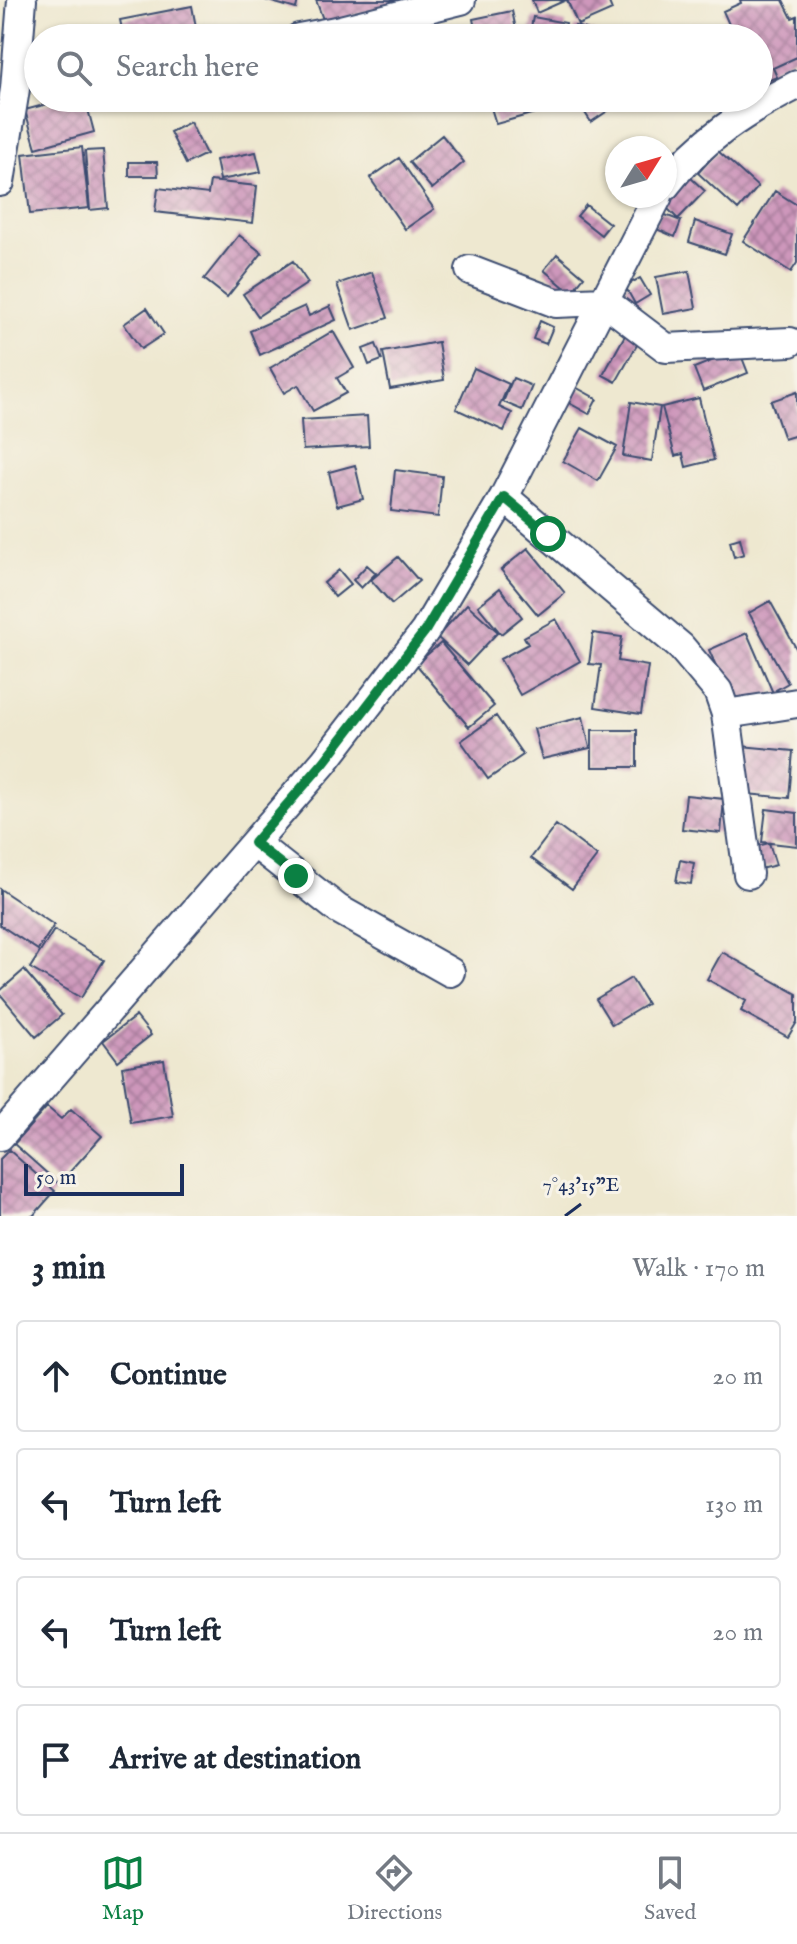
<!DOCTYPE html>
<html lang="en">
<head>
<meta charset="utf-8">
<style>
  :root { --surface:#fff; --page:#f2f2f3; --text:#1f2937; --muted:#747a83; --line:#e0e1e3; --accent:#0b8043 }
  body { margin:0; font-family:"IM FELL English",serif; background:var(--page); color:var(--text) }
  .compass { position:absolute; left:605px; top:136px; width:72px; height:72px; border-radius:50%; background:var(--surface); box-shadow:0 2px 6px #0004; rotate:53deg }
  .scale { position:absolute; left:24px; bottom:20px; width:160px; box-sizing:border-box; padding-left:8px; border:4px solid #1b2f5e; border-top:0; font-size:22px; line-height:28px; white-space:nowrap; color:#1b2f5e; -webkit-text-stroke:6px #f7f3e8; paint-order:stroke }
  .stop { position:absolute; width:24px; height:24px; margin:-18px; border:6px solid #0b8043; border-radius:50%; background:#fff }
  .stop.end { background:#0b8043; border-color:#fff; box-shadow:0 2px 8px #0008 }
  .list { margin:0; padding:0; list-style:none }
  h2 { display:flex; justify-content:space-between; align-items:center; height:104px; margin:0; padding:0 32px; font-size:34px }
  h2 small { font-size:26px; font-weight:400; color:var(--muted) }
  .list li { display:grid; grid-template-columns:52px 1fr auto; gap:24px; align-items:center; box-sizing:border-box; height:112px; margin:0 16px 16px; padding:0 16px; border:2px solid var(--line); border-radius:8px }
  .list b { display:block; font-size:30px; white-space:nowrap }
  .list em { font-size:26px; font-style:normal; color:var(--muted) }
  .icon { flex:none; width:44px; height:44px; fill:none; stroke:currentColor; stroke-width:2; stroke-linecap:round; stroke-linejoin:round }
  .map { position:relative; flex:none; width:797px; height:1216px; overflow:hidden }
  .search { position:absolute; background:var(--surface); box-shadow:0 2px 6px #0004; left:24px; right:24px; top:24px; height:88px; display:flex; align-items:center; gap:20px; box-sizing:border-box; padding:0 28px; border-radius:44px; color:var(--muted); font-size:30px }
  .sheet { height:616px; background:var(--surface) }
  nav { display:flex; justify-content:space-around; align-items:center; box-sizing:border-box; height:112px; border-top:2px solid var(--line); background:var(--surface); font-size:22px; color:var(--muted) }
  nav a { display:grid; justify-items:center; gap:4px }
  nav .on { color:var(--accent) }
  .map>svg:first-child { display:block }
</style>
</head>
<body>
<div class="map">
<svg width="797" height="1216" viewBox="0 0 797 1216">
  <defs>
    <pattern id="building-cross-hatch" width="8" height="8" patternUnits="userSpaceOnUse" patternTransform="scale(2)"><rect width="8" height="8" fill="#ce97bb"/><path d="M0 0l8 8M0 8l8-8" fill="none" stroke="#a67c9b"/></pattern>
  </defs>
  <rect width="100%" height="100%" fill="#f7f3e8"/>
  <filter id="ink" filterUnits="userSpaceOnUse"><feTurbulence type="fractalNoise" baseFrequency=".0125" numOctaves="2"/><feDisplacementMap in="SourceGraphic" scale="16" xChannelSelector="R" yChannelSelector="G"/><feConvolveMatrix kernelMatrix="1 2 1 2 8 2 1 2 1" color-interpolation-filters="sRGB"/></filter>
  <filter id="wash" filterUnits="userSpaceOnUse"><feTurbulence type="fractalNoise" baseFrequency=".006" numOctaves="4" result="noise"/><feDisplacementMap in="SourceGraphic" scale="32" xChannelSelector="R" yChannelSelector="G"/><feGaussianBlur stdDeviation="1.8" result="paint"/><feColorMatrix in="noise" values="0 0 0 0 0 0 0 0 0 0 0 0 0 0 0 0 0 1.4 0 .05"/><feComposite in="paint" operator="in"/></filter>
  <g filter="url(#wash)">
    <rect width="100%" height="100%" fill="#eee8d0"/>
    <g id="blocks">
      <!-- building -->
      <path fill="url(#building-cross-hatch)" d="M 265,0 L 298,0 L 296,9 Z
        M 316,0 L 398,0 L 398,1 L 325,25 Z
        M 532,0 L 566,0 L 537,13 Z
        M 567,0 L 608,0 L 612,10 L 578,25 Z
        M 740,0 L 783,0 L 792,18 L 797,16 L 797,57 L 773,68 L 777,77 L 759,84 L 759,38 L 735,38 L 723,11 L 741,3 Z
        M 192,6 L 198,38 L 124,38 L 120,20 Z
        M 512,11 L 518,38 L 477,38 L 473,19 Z
        M 533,17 L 566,23 L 564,38 L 529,38 Z
        M 575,26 L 612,37 L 612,38 L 572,38 Z
        M 70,98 L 85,98 L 94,132 L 36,148 L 25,110 Z
        M 488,98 L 541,98 L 545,110 L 496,124 Z
        M 591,98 L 619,98 L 621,102 L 591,122 L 580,105 Z
        M 190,122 L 206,154 L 186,164 L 170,132 Z
        M 442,135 L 464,162 L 432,189 L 409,162 Z
        M 82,147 L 89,208 L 30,214 L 23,154 Z
        M 103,150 L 108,208 L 90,210 L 85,151 Z
        M 718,151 L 758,187 L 738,210 L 698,173 Z
        M 256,152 L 261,172 L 220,180 L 216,160 Z
        M 399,158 L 434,209 L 405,229 L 370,178 Z
        M 129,162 L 157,162 L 158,176 L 129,176 Z
        M 690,177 L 705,191 L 678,219 L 663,204 Z
        M 210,181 L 257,186 L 253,223 L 155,212 L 158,188 L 208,194 Z
        M 775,191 L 797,205 L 797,263 L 791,272 L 743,241 Z
        M 586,205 L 610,224 L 601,235 L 577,216 Z
        M 660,213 L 681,221 L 675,237 L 654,228 Z
        M 695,221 L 732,234 L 725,254 L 689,242 Z
        M 239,235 L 262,253 L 227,297 L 204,279 Z
        M 557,254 L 584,277 L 571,293 L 544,270 Z
        M 293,261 L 308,283 L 258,316 L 243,294 Z
        M 689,271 L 696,308 L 663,314 L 656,277 Z
        M 372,272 L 388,318 L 353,330 L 337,284 Z
        M 640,278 L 650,295 L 635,304 L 625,286 Z
        M 305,306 L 309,316 L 330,306 L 336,320 L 260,355 L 250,331 Z
        M 147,308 L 164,334 L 141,349 L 124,324 Z
        M 540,321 L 553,327 L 546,344 L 533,339 Z
        M 629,328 L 642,336 L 616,382 L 603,375 Z
        M 333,331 L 354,368 L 337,378 L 346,393 L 313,411 L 298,385 L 284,393 L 270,368 Z
        M 438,342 L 444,380 L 390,389 L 383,352 Z
        M 376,344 L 382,360 L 369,365 L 363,349 Z
        M 739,350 L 748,373 L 703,391 L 694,368 Z
        M 474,368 L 509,384 L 499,407 L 512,413 L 504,431 L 456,409 Z
        M 513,378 L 532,386 L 522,410 L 503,402 Z
        M 570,384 L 597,399 L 589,414 L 562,399 Z
        M 797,392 L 797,435 L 784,439 L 771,401 Z
        M 699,398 L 714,460 L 686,467 L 683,454 L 675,456 L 662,407 Z
        M 631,402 L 660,407 L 652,461 L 623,456 Z
        M 367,416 L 369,446 L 303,450 L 301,420 Z
        M 582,428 L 617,447 L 598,481 L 563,461 Z
        M 355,465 L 363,499 L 337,506 L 329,472 Z
        M 395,470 L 442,476 L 438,517 L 391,511 Z
        M 740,538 L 744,554 L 734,557 L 730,541 Z
        M 528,548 L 565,593 L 538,615 L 501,570 Z
        M 398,557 L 419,581 L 392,604 L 371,580 Z
        M 367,565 L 376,573 L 361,588 L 353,580 Z
        M 339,570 L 351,584 L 335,597 L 324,583 Z
        M 500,588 L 522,617 L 501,634 L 478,606 Z
        M 770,601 L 797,650 L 797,688 L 780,698 L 776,690 L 788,683 L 749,613 Z
        M 467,604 L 498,632 L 467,665 L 437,637 Z
        M 556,619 L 580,661 L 520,695 L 500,659 L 528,644 L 524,637 Z
        M 593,633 L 622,637 L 618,661 L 648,666 L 641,714 L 595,707 L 601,665 L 589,664 Z
        M 747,633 L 773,693 L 735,709 L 709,650 Z
        M 441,643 L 494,706 L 469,727 L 416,664 Z
        M 496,716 L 523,755 L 488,779 L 461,741 Z
        M 583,717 L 590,748 L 542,759 L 534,729 Z
        M 592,730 L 637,730 L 637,767 L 592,767 Z
        M 741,746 L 793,751 L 789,798 L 737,793 Z
        M 686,795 L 724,799 L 721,833 L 682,829 Z
        M 766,809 L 797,813 L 797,846 L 762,842 Z
        M 556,825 L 597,856 L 572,889 L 531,858 Z
        M 769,843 L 776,865 L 752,871 L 746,849 Z
        M 680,860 L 694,863 L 691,884 L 676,882 Z
        M 0,889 L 54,925 L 38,950 L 0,925 Z
        M 54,930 L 104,960 L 81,998 L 30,968 Z
        M 722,952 L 797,994 L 797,1022 L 788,1037 L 741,1011 L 746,1001 L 707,979 Z
        M 24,970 L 62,1015 L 36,1037 L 0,994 L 0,991 Z
        M 631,978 L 647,1004 L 612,1025 L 596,999 Z
        M 136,1016 L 151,1035 L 118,1061 L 103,1041 Z
        M 164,1060 L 173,1116 L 131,1123 L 122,1067 Z
        M 47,1107 L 61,1119 L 71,1109 L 102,1136 L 59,1184 L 14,1144 Z
        M 9,1150 L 55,1191 L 33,1216 L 0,1216 L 0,1159 Z"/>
    </g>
  </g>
  <g filter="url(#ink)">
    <use href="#blocks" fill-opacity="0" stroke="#3b4b6f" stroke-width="2"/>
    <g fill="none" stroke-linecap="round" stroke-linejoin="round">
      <defs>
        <path id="minor" d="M 299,38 L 336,31 L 461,0
          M 0,182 L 15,89 L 22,0
          M 665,186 C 700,140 746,111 797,85
          M 470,270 L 556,303 L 604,301 L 666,348 L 790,342
          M 504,497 L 681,647 L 718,691 L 726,714 L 748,874
          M 726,714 L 797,703
          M 254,843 L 338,909 L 450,972
          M 0,1136 L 324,762 L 425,631 L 504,497 L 658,196"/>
      </defs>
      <!-- minor casing -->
      <use href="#minor" stroke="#3b4b6f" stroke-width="32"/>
      <!-- minor -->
      <use href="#minor" stroke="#fff" stroke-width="28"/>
    </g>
  </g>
  <g fill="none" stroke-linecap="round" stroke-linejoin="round" filter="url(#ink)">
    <!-- route -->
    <path stroke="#0b8043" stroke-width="10" d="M 296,876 L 254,843 L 324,762 L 425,631 L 504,497 L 548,534"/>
  </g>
  <!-- ticks -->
  <path fill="none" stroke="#1b2f5e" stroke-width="3" d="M 565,1216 L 581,1204"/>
  <g font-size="20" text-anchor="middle" fill="#1b2f5e" stroke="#f7f3e8" stroke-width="6" stroke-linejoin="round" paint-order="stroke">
    <text x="581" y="1191">7°43'15"E</text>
  </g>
</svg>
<svg class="compass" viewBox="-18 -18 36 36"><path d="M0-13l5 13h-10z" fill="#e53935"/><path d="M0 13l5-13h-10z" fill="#747a83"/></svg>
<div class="scale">50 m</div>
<div class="stop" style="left:548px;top:534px"></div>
<div class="stop end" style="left:296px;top:876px"></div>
<div class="search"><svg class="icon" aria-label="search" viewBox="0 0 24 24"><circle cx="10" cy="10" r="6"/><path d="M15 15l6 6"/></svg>Search here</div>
</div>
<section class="sheet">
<h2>3 min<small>Walk · 170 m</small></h2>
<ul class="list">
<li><svg class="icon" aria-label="ahead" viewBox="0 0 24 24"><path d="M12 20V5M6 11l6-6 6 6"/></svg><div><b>Continue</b></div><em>20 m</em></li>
<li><svg class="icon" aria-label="left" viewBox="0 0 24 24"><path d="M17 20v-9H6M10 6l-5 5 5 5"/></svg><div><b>Turn left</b></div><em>130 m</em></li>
<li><svg class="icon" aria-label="left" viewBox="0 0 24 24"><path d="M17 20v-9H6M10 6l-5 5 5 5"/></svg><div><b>Turn left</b></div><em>20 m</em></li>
<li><svg class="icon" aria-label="arrive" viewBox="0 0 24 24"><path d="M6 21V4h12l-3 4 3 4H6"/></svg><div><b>Arrive at destination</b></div></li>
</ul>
</section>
<nav>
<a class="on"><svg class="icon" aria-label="map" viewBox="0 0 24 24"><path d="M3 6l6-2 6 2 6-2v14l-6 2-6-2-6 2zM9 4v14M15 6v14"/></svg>Map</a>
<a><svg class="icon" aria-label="directions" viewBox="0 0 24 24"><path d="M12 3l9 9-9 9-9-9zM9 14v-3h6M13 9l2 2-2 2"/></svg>Directions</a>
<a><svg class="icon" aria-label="saved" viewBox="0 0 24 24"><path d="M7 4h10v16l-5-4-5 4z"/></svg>Saved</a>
</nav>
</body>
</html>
